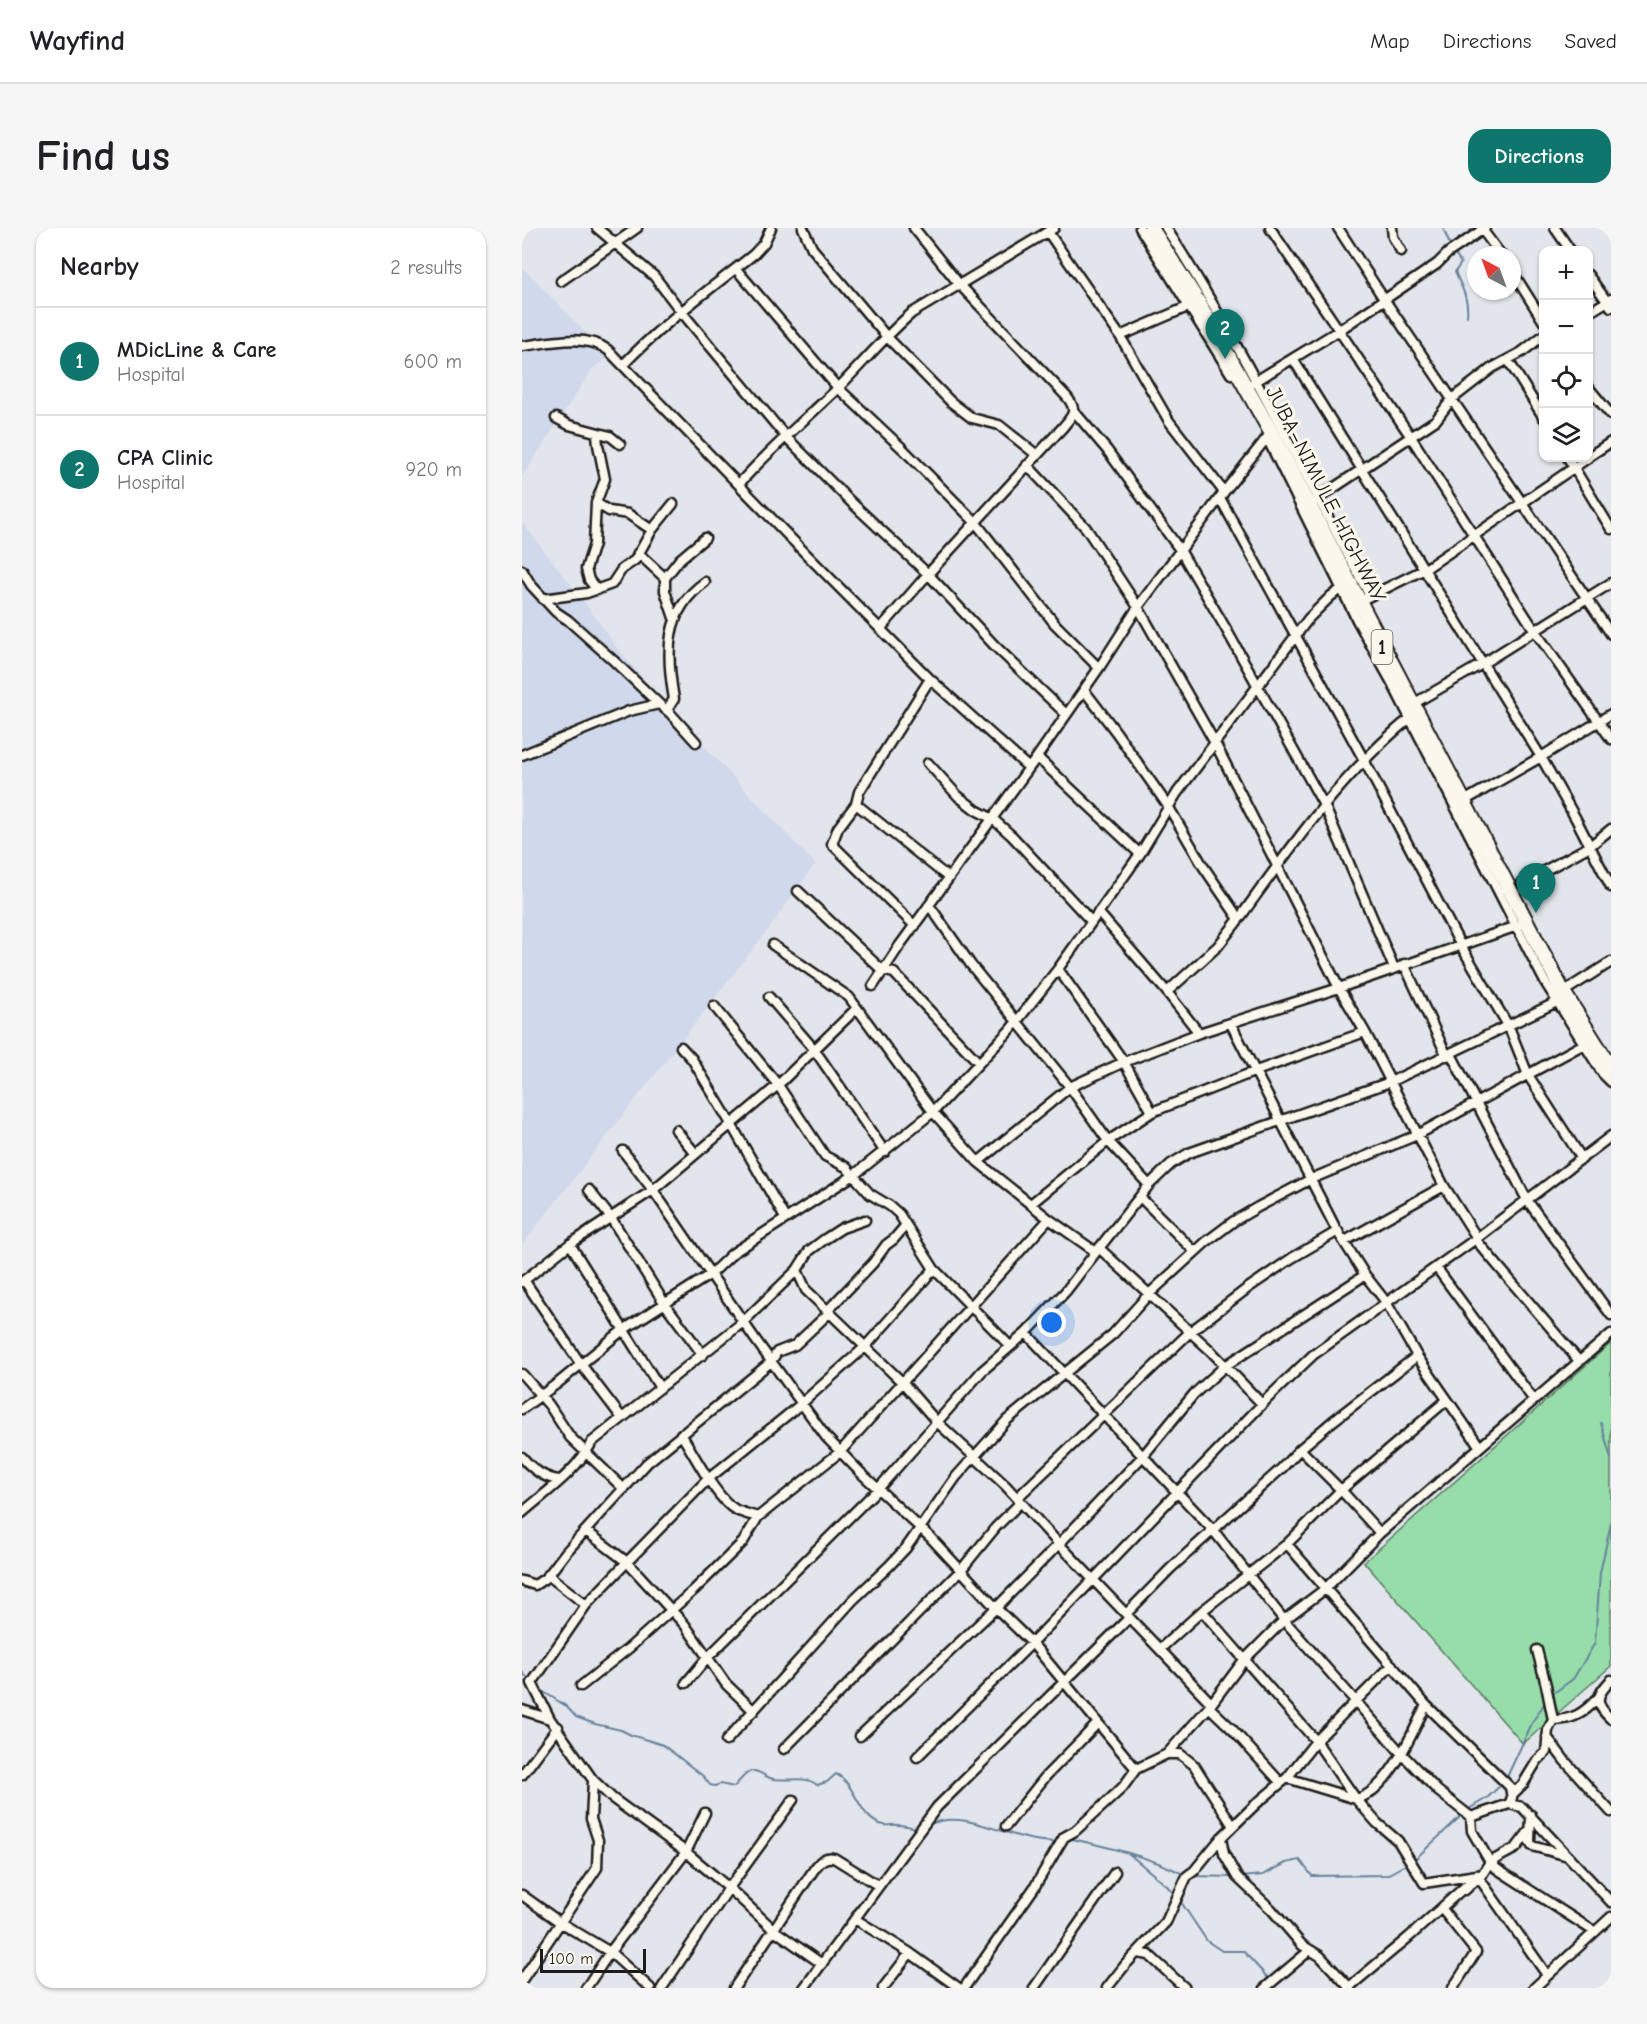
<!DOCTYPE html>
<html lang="en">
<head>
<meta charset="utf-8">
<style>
  :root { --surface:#fff; --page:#f6f6f6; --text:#202124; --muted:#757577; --line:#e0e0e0; --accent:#0f766e }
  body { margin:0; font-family:"Comic Neue",sans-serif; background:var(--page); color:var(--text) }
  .controls { position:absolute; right:18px; top:18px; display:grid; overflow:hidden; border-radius:12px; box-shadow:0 2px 4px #0004 }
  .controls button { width:54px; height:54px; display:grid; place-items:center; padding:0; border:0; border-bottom:2px solid var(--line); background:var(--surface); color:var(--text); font:30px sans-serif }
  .compass { position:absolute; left:945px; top:18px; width:54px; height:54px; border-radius:50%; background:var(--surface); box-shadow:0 2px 4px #0004; rotate:319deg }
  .scale { position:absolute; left:18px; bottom:15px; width:106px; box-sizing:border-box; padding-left:6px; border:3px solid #1c1c1c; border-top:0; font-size:16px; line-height:21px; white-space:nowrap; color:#1c1c1c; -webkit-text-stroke:4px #fbf7ec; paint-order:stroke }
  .you { position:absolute; left:530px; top:1095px; width:21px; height:21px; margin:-15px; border:4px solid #fff; border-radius:50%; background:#1a73e8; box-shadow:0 0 0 9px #1a73e833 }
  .badge { display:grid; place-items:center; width:39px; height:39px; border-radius:50%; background:var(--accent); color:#fff; font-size:20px; font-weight:700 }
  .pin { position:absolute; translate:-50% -50px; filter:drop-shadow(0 2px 3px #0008) }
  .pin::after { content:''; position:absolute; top:32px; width:21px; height:18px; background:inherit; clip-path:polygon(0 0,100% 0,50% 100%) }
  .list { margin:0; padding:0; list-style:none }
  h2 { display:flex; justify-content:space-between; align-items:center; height:78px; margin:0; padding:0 24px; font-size:26px }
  h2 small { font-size:20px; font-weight:400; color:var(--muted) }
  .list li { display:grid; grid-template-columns:39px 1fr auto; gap:18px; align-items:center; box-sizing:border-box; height:108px; padding:0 24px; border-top:2px solid var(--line) }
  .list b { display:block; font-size:22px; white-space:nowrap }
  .list p { margin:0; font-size:20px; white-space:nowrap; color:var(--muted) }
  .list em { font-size:20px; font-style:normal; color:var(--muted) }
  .icon { flex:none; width:33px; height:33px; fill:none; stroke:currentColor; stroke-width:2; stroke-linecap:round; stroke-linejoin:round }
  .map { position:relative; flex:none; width:1089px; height:1760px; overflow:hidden; border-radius:18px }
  header { display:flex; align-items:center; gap:36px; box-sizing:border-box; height:84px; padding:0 30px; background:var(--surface); border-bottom:2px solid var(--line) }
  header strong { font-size:28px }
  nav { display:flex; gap:33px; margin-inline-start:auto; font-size:21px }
  .intro { display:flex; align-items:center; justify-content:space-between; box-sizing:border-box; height:144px; padding:0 36px }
  h1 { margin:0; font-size:42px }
  .button { padding:15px 27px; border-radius:18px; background:var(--accent); color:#fff; font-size:21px; font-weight:700 }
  main { display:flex; gap:36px; padding:0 36px }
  aside { flex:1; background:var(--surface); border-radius:18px; box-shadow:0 2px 4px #0004 }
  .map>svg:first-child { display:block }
</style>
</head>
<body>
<header>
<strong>Wayfind</strong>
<nav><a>Map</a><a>Directions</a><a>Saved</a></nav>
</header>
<div class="intro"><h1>Find us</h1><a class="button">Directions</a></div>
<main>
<aside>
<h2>Nearby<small>2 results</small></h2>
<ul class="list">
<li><span class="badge">1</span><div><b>MDicLine &amp; Care</b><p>Hospital</p></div><em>600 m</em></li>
<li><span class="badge">2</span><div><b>CPA Clinic</b><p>Hospital</p></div><em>920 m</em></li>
</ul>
</aside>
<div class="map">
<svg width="1089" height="1760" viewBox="0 0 1089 1760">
  <rect width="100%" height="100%" fill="#e2e5eb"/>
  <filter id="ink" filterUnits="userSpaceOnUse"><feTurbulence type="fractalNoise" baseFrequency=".0167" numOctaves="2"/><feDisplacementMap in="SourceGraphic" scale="12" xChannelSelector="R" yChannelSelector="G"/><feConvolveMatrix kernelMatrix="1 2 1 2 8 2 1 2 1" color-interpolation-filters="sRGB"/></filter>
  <g filter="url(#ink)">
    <!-- built -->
    <path fill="#d0d8eb" d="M 0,39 L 87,129 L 70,141 L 0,249 Z
      M 0,294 L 64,376 L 95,420 L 151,485 L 293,636 L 245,703 L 0,1017 Z"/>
    <!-- green -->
    <path fill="#96ddaa" stroke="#597c63" stroke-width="1.5" d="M 1089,1115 L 1089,1438 L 1001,1516 L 842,1334 Z"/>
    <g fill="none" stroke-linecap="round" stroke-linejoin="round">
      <!-- stream -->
      <path stroke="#67829d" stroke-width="2" d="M 921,0 L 930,22 L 939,35 L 933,44 C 940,59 947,72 945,88
        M 1079,1195 L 1089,1231
        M 0,1444 L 8,1453
        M 17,1461 L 44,1478 L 54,1489 L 73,1496 L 99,1502 L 109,1507 L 141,1517 L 181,1548 L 188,1557 L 193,1558 L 198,1556 L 212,1559 C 217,1554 223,1544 230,1543 C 237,1542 242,1548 248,1550 C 264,1555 282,1546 295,1557 L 305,1554 L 314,1546 C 335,1556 336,1592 362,1597 C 366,1598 372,1596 376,1597 C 382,1597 389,1599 395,1600
        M 1029,1467 L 1051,1451 L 1073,1415 L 1078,1345 L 1089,1295
        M 984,1551 L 1011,1493 L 1024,1473
        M 945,1582 L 965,1570 L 981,1555
        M 406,1597 C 435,1583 467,1600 496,1608 C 509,1612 523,1614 537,1614
        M 546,1610 C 586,1619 626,1628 663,1647
        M 606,1625 L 645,1658 L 653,1667
        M 671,1648 L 711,1649
        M 719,1649 L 741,1647 L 764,1635 L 778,1632 L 790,1648 L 865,1647 L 892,1632 L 941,1586
        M 657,1671 L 685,1713 L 700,1723 L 721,1723 L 748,1752"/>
      <defs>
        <path id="minor" d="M 75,0 L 132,48 L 158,82 L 264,209 L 330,275 L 406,346 L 473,418 L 544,486
          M 281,0 L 290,20 L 365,109 L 429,174 L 450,190 L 477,197 L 515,227
          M 618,0 L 709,146
          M 644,0 C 720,117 781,245 848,368
          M 748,0 L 889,209 L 1013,403 L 1089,511
          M 816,0 L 862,71 L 1089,406
          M 870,0 L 871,9 L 879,23
          M 959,0 L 979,27
          M 1033,0 L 1048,22
          M 526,4 L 598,108 L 647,193 L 702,264
          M 214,41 L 316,160 L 381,221 L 454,295 L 533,396 L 577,440
          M 990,43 L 1022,94
          M 1066,47 L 1089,79
          M 39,53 L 115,0
          M 1066,85 L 1089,71
          M 598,108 L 670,77
          M 0,118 C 26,115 63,105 86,122 L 287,329 L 408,451 L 507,540
          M 771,131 L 1019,529 L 1054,591 L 1089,659
          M 986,132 L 1022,190
          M 101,137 C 142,94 186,63 232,26 L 242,15 L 249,0
          M 729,156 L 816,103 L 915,36 L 926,25 L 963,0
          M 1066,159 L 1089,187
          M 551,182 L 585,222 L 658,322 L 704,401 L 803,579 L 872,740
          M 34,190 L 47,197 L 88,208 L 98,216
          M 745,210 L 835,392 L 869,453 L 994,698 L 1023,754 L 1081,846 L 1089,854
          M 1066,229 L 1089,214
          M 1046,230 L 1089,301
          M 505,237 L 564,300 L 616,379 L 693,515 L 817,760 L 843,804 L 922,958 L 955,1010
          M 217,256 C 247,222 283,192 316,160 C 341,135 363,108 390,85 L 532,0
          M 698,270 L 842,532 L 939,718 L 987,799 L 1006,847 L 1060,931
          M 792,273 L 914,192 L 930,171 L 970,140 L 1000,124 L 1022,107
          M 74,275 L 87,283 L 106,286 L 130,302
          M 116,325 L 143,350
          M 0,342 L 9,357 L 34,384 L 46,392 L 92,433 L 137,476 L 148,485 L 174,514
          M 75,362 L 67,352 L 64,341 L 72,316 L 74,275 L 83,251 L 76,217 L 75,206
          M 844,370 L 903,341 L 1066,230
          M 21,371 L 65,365 L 90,356 L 100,341 L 113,332 L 130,302 L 151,276
          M 152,390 L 143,363 L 143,350 L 158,331 L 183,310
          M 359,400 L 406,346 L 541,199 C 551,187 556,183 545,169 L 437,56 L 392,0
          M 408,451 L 337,564 L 334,576 L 427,650
          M 562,462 L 594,504 L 646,578 L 681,638 L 717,691 C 768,620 820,546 888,490
          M 891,476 L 960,436 L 1089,355
          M 145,482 L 152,471 C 144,426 142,383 183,354
          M 0,527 L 107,483 L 137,476
          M 515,529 L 618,626
          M 406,535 L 436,568 L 454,582 L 471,591 L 490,608 L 569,693
          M 942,573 L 1019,529 L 1089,486
          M 334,576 L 316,600 L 310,616 L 393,698
          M 1000,655 L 1068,618 L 1089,601
          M 276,663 L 360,742 L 372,745 L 457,835
          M 407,677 L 449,737 L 548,859 L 586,913 L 627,957
          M 576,684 L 645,764 L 677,805
          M 251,717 L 327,769 L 411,884 L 456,934 L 527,991 L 574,1024 L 627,957 L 649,936 L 667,925 L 868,854 L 1035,774
          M 882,736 L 925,828
          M 536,741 L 602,834 L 630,884 L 734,843 L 843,804
          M 351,758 L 378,717 L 515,529 L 577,440 L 616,379 L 702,264 L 747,207
          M 645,764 L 696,718 L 717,691
          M 1041,764 L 1089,734
          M 247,769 L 292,821 L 363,924
          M 192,778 L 256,857 L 303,928 L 324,939 L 348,966 L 368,978 L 377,986 L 412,1041 L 488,1118
          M 709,796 L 814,1001 L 843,1047 L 864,1074 L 895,1128 L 958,1219
          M 159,819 L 170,831 L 209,896 L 263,990
          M 929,826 L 1005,972 L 1089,1087
          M 154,902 L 173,925
          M 101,923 L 131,962 L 233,1111 L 304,1209 L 339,1245 L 408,1309 L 474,1380 L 510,1415 L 614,1541
          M 456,934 L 548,859 L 602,834 L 677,805 L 817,760 L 998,697
          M 67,962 L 89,990 L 143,1076 L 181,1127
          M 619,970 L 673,1024
          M 510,975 L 586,913 L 630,884
          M 343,992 L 320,1000 L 303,1011 L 287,1023 L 275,1042 L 284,1062 L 381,1155 L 414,1193 L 484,1258 L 537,1316 L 689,1475
          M 953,1011 L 1057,1133
          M 823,1013 L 922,958
          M 48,1016 L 138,1160
          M 577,1020 L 689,1123 L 740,1176
          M 574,1024 L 544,1063 L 504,1105 L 691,1302 L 762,1392 L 880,1526 L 916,1563 L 949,1589 L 950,1603 L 968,1634 L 961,1645 L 943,1662 L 955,1647
          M 914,1039 L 1011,1171
          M 2,1052 L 58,1135 L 100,1190
          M 0,1054 L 48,1016 L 131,962 L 256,857 L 334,781
          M 0,1146 L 27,1177 L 48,1209 L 102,1261
          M 0,1181 L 36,1155 L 101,1102 L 189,1046 L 211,1025 L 332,947 L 411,884 L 488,802 L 536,741 L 618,626 L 655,565 L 787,390 L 809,368 L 827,356
          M 159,1206 C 172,1226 194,1271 214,1282 C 221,1285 229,1287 236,1289
          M 778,1221 L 819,1262 L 858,1305
          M 0,1229 C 10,1241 21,1250 37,1252
          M 495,1270 L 668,1104 L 726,1060 L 770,1030 L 816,1003
          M 0,1285 C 24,1264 55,1243 70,1214 L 221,1094 L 275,1042
          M 64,1303 L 105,1334 L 163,1397 L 204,1456 L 232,1483
          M 765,1316 L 904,1477 L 988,1559 L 990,1570 L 987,1576
          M 26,1347 L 64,1377
          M 0,1353 L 13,1357 L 25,1349 L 44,1324 L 125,1235 L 249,1134 L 255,1124 L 273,1117 L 306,1086 L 308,1080 L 351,1035 L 364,1017 L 372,1011 L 384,997
          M 680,1383 L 794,1513 L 834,1571 L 855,1595 L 876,1613 L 902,1655 L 955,1647
          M 604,1386 L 649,1340 L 760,1240 L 778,1221 L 811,1193 L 895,1128
          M 638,1421 L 680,1383 L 765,1316 L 819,1262 L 925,1172
          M 1089,1452 C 1073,1469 1072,1475 1089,1491
          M 164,1455 L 185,1430 L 356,1261 L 460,1143 L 504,1105
          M 59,1458 L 107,1420 L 172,1362 L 221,1314 L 236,1289 L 318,1224 L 527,991
          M 687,1479 L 710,1501 L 759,1555
          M 0,1482 L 28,1491 L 10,1455 L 64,1377 L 105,1334 L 186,1251 L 279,1176 L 343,1119 L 412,1041
          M 28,1491 L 71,1552 L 90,1570 L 164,1624 L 207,1660 L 252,1702 L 300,1736
          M 1031,1492 C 1051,1492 1062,1485 1075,1471
          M 338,1508 L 474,1380 L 537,1316 L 621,1228 L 672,1166 L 703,1138 L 843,1047
          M 1025,1509 L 1043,1533 L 1089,1584
          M 204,1513 L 331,1372 L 367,1338 L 384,1320 L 434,1249 L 485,1192 L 591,1106 L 627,1066 L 684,1014 L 712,993 L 736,979 L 789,951 L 895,907 L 1062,816
          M 262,1521 L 439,1342 L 474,1299 L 499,1274
          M 645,1526 L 658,1526 L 672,1537 L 711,1598
          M 395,1529 L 510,1415 L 747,1169 L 791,1127 L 955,1010 L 1089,908
          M 0,1547 L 36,1499
          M 765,1550 L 834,1571 C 866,1564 891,1504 904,1477
          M 990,1567 L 1001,1556 L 1015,1533 L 1024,1524 L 1026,1502 L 1031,1492 L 1024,1457 L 1015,1422
          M 1009,1587 L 1008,1614 L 1010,1618 L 1046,1628
          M 949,1589 L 987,1576 L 1000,1579 L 1089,1674
          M 484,1598 L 524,1548 L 575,1496
          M 1008,1602 L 994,1620 L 968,1634 L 975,1641 L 1073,1704
          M 699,1610 L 702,1626 L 715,1649 L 750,1682 L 780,1717 L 798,1728 L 828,1760
          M 955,1647 L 1025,1747
          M 0,1667 L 39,1695 L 88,1724 L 128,1760
          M 920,1681 L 954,1724 L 931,1760
          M 333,1691 L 388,1725 L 437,1760
          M 616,1725 L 627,1727 L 663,1760
          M 0,1752 L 75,1640 L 76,1612 L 69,1591 L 71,1552
          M 64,1760 L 88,1724 L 164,1624 L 183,1585
          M 140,1760 L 207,1660 L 271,1572
          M 212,1760 L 293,1640 C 298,1634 302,1628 312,1630 L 357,1658
          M 282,1760 L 415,1579 L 607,1390
          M 361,1760 L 388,1725
          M 442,1760 L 512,1660 L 542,1609 L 553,1603 L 586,1573 L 601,1559 L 614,1541 L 645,1526 L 687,1479 L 722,1432 L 762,1392 L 803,1361 L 858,1305 L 1089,1106
          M 512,1760 L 593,1644
          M 585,1760 L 604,1736 L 644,1694 L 665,1648 L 672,1643 L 699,1610 L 734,1576 L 765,1550 L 794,1513 L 870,1437
          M 743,1760 L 787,1723
          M 826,1760 L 887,1709 L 946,1656
          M 1012,1760 L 1089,1689"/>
        <path id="primary" d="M 629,0 L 676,74 L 749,204 L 1041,764 L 1089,840"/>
      </defs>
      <!-- minor casing -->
      <use href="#minor" stroke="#1c1c1c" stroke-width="13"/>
      <!-- primary casing -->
      <use href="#primary" stroke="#1c1c1c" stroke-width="18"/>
      <!-- minor -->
      <use href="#minor" stroke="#fbf7ec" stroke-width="8"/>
      <!-- primary -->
      <use href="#primary" stroke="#fbf7ec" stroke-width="14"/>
    </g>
  </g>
  <g text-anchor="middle" stroke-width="6" stroke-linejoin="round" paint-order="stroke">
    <!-- shield labels -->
    <rect fill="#fbf7ec" stroke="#5f5e5a" stroke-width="1.5" x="849.5" y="402" width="21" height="34" rx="4.5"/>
    <g font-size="20" font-weight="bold" fill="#1c1c1c">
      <text x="860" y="426">1</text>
    </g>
    <!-- street labels -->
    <g font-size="21" fill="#1c1c1c" stroke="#fbf7ec">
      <text transform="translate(804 266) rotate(63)" y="7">JUBA–NIMULE HIGHWAY</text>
    </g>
  </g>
</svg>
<div class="controls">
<button>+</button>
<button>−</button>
<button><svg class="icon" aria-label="locate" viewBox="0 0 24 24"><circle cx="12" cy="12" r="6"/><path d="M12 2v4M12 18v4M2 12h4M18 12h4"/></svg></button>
<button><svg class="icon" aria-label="layers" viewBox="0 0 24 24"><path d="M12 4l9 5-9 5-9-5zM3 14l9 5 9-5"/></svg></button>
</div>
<svg class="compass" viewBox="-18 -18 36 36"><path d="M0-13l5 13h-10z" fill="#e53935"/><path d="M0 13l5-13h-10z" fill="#757577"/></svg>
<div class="scale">100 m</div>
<div class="you"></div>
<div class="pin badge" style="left:1014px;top:685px">1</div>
<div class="pin badge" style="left:703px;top:131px">2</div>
</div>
</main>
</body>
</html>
